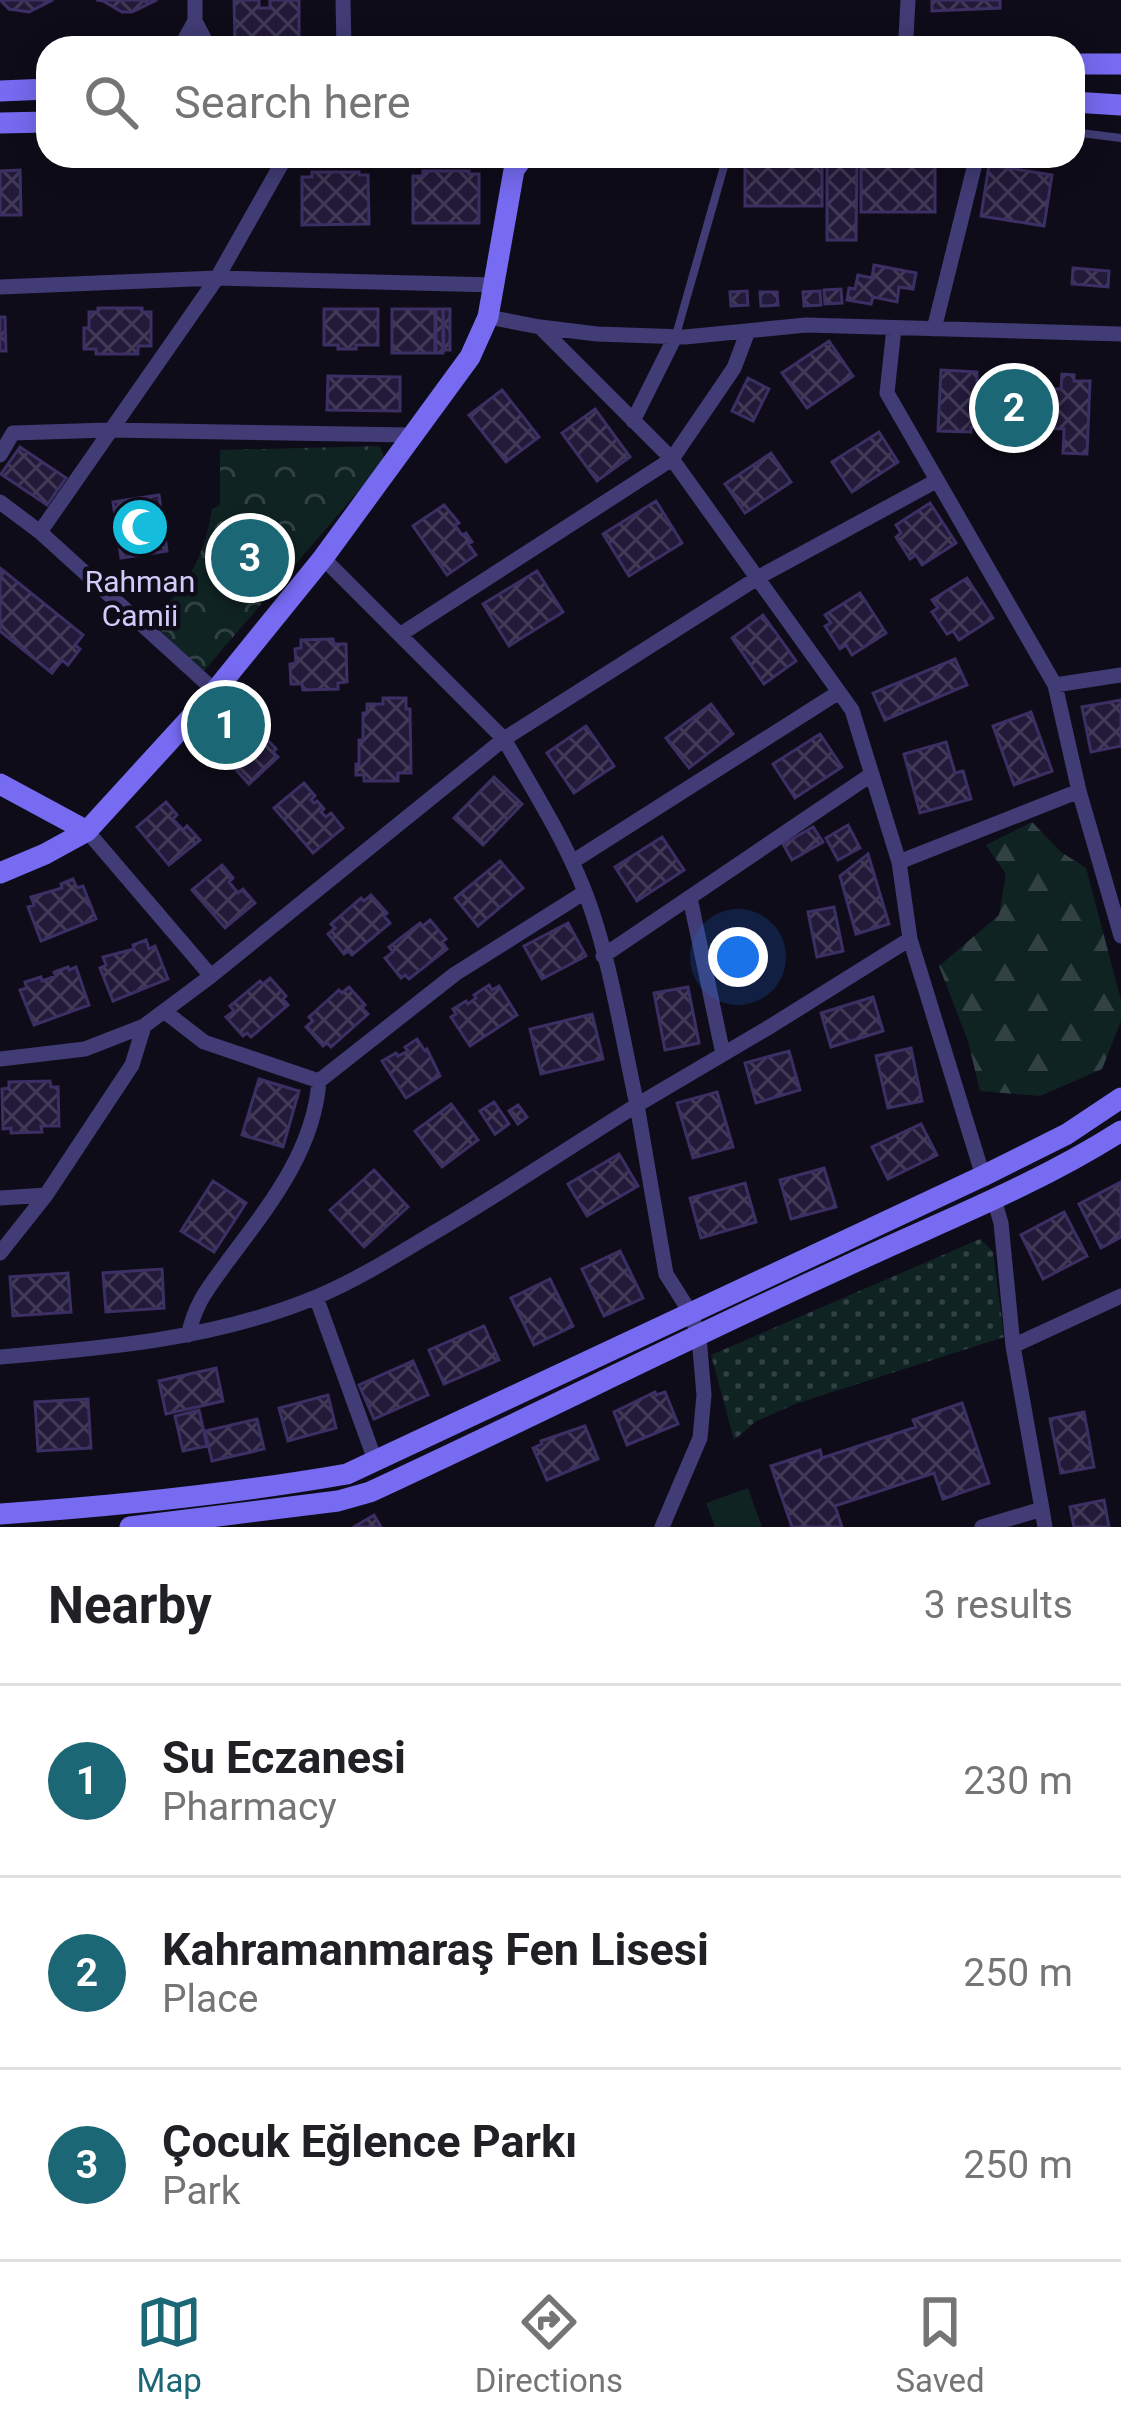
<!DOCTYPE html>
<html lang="en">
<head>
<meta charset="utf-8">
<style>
  :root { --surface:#fff; --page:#f6f6f6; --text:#202124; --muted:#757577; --line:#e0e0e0; --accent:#1b6776 }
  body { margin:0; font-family:Roboto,sans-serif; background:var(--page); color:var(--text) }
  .you { position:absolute; left:738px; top:957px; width:42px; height:42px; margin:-30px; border:9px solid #fff; border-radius:50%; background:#1a73e8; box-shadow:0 0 0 18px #1a73e833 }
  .badge { display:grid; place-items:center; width:78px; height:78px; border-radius:50%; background:var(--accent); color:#fff; font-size:39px; font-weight:700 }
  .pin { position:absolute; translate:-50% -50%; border:6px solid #fff; box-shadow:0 3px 12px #0006 }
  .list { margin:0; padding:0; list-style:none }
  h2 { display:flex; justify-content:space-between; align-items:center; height:156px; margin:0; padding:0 48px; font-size:51px }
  h2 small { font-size:39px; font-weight:400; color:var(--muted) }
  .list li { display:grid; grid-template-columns:78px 1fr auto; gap:36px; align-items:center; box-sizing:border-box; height:192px; padding:0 48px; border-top:3px solid var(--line) }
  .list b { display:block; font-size:45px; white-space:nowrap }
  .list p { margin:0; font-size:39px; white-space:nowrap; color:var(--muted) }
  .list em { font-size:39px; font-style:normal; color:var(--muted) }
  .icon { flex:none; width:66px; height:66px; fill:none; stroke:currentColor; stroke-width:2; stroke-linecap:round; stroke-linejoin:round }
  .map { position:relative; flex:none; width:1121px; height:1527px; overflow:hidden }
  .search { position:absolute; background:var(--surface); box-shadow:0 6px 30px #0003; left:36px; right:36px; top:36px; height:132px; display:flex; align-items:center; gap:30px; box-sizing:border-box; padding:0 42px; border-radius:36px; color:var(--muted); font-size:45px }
  .sheet { height:732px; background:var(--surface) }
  nav { display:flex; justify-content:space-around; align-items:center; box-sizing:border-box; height:168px; border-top:3px solid var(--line); background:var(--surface); font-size:33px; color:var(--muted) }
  nav a { display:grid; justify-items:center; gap:6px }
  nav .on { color:var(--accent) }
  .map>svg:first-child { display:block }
</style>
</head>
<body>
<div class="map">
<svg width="1121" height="1527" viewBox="0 0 1121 1527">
  <defs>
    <pattern id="grass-dots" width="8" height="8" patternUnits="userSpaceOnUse" patternTransform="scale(3)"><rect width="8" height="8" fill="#102323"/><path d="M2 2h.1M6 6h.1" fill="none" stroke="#324244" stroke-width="1.8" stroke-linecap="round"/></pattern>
    <pattern id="forest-firs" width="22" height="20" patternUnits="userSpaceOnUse" patternTransform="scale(3)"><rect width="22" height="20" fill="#102323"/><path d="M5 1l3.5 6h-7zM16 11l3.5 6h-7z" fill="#324244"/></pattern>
    <pattern id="park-crowns" width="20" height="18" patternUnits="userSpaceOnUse" patternTransform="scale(3)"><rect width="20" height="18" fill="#102323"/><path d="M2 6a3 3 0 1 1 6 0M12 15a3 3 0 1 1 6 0" fill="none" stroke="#324244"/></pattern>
    <pattern id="building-cross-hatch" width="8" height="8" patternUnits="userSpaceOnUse" patternTransform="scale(3)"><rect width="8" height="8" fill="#221a39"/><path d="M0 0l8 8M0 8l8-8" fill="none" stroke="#413a57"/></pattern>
  </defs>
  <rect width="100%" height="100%" fill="#0f0c1a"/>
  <!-- grass -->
  <path fill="url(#grass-dots)" d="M 980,1239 L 993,1251 L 1004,1337 L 795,1404 L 757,1421 L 734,1440 L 711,1355 Z"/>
  <!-- forest -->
  <path fill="url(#forest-firs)" d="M 1032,822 L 1061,852 L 1086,868 L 1121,1000 L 1121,1021 L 1102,1069 L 1040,1096 L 980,1091 L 968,1041 L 939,966 L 999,915 L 1006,874 L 986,845 Z"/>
  <!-- park -->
  <path fill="url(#park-crowns)" d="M 380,446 L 385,460 L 203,672 L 153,623 C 188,579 202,566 212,509 L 220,505 L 220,450 Z"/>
  <!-- garden -->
  <path fill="#102323" d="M 748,1488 L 762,1527 L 715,1527 L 706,1503 Z"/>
  <!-- building -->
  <path fill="url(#building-cross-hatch)" stroke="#3c2f63" stroke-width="3" d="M 0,0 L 53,0 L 29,12 L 9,9 Z
    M 97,0 L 96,0 L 157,0 L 132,12 L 122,12 L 103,1 Z
    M 234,0 L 259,0 L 259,8 L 270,8 L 270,0 L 299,0 L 299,39 L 235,41 Z
    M 932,0 L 1000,0 L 1000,8 L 932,11 Z
    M 745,159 L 822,159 L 822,206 L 745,206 Z
    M 827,160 L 857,160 L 856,240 L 827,240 Z
    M 861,160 L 935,160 L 935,212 L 861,212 Z
    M 989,165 L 1052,175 L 1044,226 L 981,216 Z
    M 20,170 L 21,215 L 0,215 L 0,171 Z
    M 423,171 L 469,171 L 469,174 L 479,174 L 479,223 L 413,223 L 413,176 L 423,176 Z
    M 312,172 L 359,172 L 359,175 L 368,175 L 369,224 L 302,225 L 302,177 L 312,177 Z
    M 874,265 L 916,273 L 913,289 L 899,287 L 897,302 L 873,297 L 871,304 L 847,300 L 849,288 L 855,289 L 858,275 L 872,278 Z
    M 1073,268 L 1109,271 L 1108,287 L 1072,284 Z
    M 841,289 L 842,303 L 825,304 L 824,290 Z
    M 747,291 L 748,305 L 731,306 L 730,292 Z
    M 820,291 L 821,305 L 804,306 L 803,292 Z
    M 760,292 L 777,292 L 778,305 L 761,306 Z
    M 98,308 L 142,308 L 142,312 L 151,312 L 151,346 L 138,346 L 138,354 L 96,354 L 96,349 L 84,349 L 84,328 L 89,328 L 89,312 L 98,312 Z
    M 324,309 L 378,309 L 378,345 L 356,345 L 356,349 L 338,349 L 338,345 L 324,345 Z
    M 392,309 L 435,309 L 435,353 L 392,353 Z
    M 436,309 L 443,309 L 443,353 L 436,353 Z
    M 443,309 L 450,309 L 450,350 L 444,350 Z
    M 0,317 L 5,317 L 6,351 L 0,351 Z
    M 829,341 L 853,376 L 807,408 L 782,373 Z
    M 941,370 L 977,372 L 977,387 L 985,387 L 986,382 L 1049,385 L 1049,389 L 1061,389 L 1062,374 L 1074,375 L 1074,381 L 1090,381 L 1087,454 L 1063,453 L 1064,429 L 1045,428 L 1045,434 L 985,431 L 985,428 L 971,427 L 971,432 L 938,431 Z
    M 328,376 L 400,377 L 400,411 L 327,410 Z
    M 748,378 L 769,389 L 753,421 L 732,411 Z
    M 502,390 L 539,437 L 506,462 L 469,415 Z
    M 595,409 L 630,457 L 597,481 L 562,433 Z
    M 879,432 L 898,462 L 852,492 L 832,462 Z
    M 20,447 L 66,478 L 47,505 L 1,474 Z
    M 771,453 L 791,482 L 745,513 L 725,484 Z
    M 159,495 L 167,551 L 121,558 L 113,502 Z
    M 656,501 L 682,543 L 629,576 L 603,534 Z
    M 930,503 L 956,543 L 922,565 L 916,555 L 910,559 L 896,537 L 901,533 L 896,525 Z
    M 444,505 L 459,523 L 455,525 L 462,535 L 466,533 L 472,542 L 468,544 L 476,555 L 447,575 L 413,526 Z
    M 0,568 L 83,635 L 75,645 L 80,649 L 68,665 L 62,660 L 52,673 L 0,631 Z
    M 537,571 L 563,612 L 509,646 L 483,604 Z
    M 967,578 L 993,618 L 959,640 L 953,631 L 947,634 L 932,612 L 938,608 L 932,600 Z
    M 860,593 L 886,633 L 852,655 L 846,645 L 840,649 L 825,626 L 831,623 L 825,615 Z
    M 763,615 L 796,661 L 764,684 L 732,638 Z
    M 333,639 L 334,644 L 346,644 L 347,682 L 338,683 L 338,689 L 303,690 L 302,684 L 291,684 L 290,664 L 296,663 L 295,649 L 301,648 L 301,640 Z
    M 955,659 L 967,685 L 885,720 L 873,693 Z
    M 383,698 L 406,698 L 406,709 L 410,709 L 411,773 L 398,773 L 398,781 L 364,781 L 364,775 L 356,775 L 356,764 L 359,764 L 359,740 L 363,740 L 363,713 L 367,713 L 367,704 L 383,704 Z
    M 1121,700 L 1121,746 L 1091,752 L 1082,707 Z
    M 711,704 L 733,734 L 689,768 L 666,738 Z
    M 1031,712 L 1052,771 L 1014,785 L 993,726 Z
    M 238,714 L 255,728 L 251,732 L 257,739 L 254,741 L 258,745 L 266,738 L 276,749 L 273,752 L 278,757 L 249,784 L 209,740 Z
    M 586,726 L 614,766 L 574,793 L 547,753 Z
    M 820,734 L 842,767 L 795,798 L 773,764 Z
    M 946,742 L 955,773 L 963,771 L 971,799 L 920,813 L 904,754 Z
    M 494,777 L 522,804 L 483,845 L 454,818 Z
    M 304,783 L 315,796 L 311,800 L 314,803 L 317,801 L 324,809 L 321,812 L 326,817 L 331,813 L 343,828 L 313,853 L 274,808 Z
    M 166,802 L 177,815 L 173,819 L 183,830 L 187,826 L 200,840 L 169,865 L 137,827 Z
    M 848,825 L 860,848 L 838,860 L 826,838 Z
    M 813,827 L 823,842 L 792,860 L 783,844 Z
    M 662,837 L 684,870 L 637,901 L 615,867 Z
    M 868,854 L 889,924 L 856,934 L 840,876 Z
    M 500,861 L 523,888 L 478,926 L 455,898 Z
    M 222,865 L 233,878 L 229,882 L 238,893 L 243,889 L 255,903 L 225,928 L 192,890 Z
    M 73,879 L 77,888 L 83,886 L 96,919 L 41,941 L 28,907 L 34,905 L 31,897 L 62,888 L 61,884 Z
    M 371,895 L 387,913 L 384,916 L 390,923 L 352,955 L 348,951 L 344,954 L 328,934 L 335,928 L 331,924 L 361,898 L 364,901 Z
    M 834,907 L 843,951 L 817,957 L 808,912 Z
    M 430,920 L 446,939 L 442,942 L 447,949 L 409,979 L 405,975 L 401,978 L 385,958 L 393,952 L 389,947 L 420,923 L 423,926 Z
    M 568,923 L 586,956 L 542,979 L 524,946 Z
    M 146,940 L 149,949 L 155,946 L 168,979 L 113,1001 L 100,968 L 106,965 L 103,957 L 134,949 L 133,945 Z
    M 68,967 L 69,970 L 76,967 L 89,1005 L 34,1025 L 20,990 L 27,988 L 25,982 L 41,977 L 42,981 L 56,976 L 54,972 Z
    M 270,978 L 286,996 L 283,999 L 288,1005 L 251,1037 L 247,1033 L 243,1036 L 226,1017 L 234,1011 L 230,1006 L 260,981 L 263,984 Z
    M 489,985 L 492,990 L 499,986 L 517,1015 L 470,1046 L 451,1017 L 456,1014 L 453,1009 L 466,1001 L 468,1004 L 476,998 L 474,995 Z
    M 349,987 L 365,1005 L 362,1008 L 368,1014 L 331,1047 L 327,1043 L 323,1046 L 306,1027 L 313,1021 L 309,1017 L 339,990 L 342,993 Z
    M 688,987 L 699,1043 L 665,1050 L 654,993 Z
    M 873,997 L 883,1031 L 831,1047 L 821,1013 Z
    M 592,1014 L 603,1059 L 541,1074 L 530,1029 Z
    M 417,1039 L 425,1051 L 427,1049 L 440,1076 L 406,1098 L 382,1061 L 396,1053 L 398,1056 L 408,1051 L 405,1047 Z
    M 911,1048 L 922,1101 L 888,1108 L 876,1056 Z
    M 789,1051 L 800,1090 L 756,1103 L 745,1063 Z
    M 259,1079 L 299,1091 L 283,1147 L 242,1135 Z
    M 50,1081 L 51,1087 L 58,1087 L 59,1126 L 41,1126 L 42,1132 L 11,1133 L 11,1128 L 3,1129 L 2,1089 L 9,1088 L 9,1082 Z
    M 717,1092 L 733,1147 L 693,1158 L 677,1103 Z
    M 494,1102 L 509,1124 L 495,1134 L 480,1111 Z
    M 451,1104 L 478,1140 L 442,1167 L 415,1131 Z
    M 518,1105 L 527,1117 L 518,1124 L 509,1111 Z
    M 921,1124 L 937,1155 L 888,1179 L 872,1147 Z
    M 619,1154 L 638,1186 L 587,1216 L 568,1184 Z
    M 824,1168 L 836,1207 L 791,1219 L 780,1180 Z
    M 374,1170 L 408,1207 L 364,1247 L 330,1210 Z
    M 213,1181 L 246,1203 L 214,1252 L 181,1231 Z
    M 1121,1182 L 1121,1237 L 1101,1248 L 1079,1204 Z
    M 745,1183 L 756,1222 L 701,1238 L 690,1198 Z
    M 1064,1212 L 1087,1256 L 1043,1279 L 1021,1235 Z
    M 620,1251 L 643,1298 L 604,1316 L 582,1269 Z
    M 162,1269 L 164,1308 L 106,1312 L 103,1273 Z
    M 68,1273 L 71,1312 L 13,1316 L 10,1277 Z
    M 550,1279 L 573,1326 L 534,1345 L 511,1298 Z
    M 484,1326 L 499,1360 L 444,1384 L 429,1350 Z
    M 413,1361 L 428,1395 L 374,1419 L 359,1385 Z
    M 216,1368 L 223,1401 L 166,1414 L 159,1381 Z
    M 655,1392 L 656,1395 L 665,1392 L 678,1424 L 627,1445 L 614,1412 Z
    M 328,1395 L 336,1428 L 288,1441 L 279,1408 Z
    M 88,1399 L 91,1448 L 38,1451 L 35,1402 Z
    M 962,1403 L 989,1483 L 943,1499 L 934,1473 L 835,1506 L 842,1527 L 792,1527 L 771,1466 L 820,1450 L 822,1458 L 916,1427 L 913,1420 Z
    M 199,1410 L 207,1446 L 183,1451 L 175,1416 Z
    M 1084,1412 L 1094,1467 L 1061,1473 L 1050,1419 Z
    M 257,1419 L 264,1449 L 212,1461 L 205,1431 Z
    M 585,1426 L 598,1459 L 547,1480 L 533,1448 L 542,1444 L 541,1441 Z
    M 1104,1500 L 1109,1527 L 1074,1527 L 1070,1507 Z
    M 374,1515 L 381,1527 L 354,1527 Z"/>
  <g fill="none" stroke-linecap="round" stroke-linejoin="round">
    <!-- lane -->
    <path stroke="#413c75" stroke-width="8" d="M 1073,132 L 1121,138
      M 676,335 L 727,156"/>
    <!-- street -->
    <path stroke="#413c75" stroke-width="15" d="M 343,0 L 344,48
      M 195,21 L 195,0
      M 906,37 L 908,0
      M 180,48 L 195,21 L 209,48
      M 0,287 L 217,278 L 495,285
      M 488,317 L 540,327 L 672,459 L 852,710 L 899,862 L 910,939 L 983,1176
      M 540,327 L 597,334 L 685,337 L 806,325 L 1121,334
      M 894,328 L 887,393 L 1055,685 L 1079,791 L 1121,936
      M 934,329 L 977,156
      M 633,421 L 675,337
      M 0,455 L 13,433 L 109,430 L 412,435
      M 0,502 L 40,532 L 215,691
      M 40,532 L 217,278 L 286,156
      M 323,558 L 504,739 L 759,577 L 936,481
      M 401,634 L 672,459 L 734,368 L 748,331
      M 1055,685 L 1121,675
      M 87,831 L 211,976
      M 572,862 L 839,692
      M 899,862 L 1079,791
      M 690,898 L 723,1054
      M 603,956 L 872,774
      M 164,1011 L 204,1042 L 319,1081 L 455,974 L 585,892
      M 0,1059 L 85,1049 L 144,1026 L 211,976 L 504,739 C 532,788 562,835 583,887 C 609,951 622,1037 637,1105 L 771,1026 L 910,939
      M 0,1198 L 46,1195
      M 994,1199 L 1001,1223 L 1013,1346
      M 0,1253 L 46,1195 L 132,1065 L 144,1026
      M 316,1297 L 375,1460
      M 188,1335 C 197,1300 207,1290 227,1262 C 268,1207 314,1151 319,1081
      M 0,1357 C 107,1348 214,1339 314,1298 C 357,1280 397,1255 435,1232 C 504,1191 570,1147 637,1105 L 666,1274 L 690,1312 L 699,1337 L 704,1395 L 700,1438 L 662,1527
      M 1042,1509 L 1045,1527
      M 982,1527 L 1042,1509 L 1013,1346 L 1121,1296"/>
    <!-- secondary -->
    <path stroke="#766bf1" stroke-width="21" d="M 1073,64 L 1121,64
      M 0,91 L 48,89
      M 1073,102 L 1121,105
      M 0,123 L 48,122
      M 0,784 L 87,831 L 215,691 L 323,558 L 470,357 L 488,317 L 514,170 L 524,156
      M 0,873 L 45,854 L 87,831
      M 0,1514 C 116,1506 232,1494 347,1474 L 983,1176 L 1067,1134 L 1121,1098
      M 130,1527 L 338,1501 L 370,1492 C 528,1419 684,1340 842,1268 C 935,1224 1033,1187 1121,1131"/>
  </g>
  <!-- icons -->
  <defs>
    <symbol id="mosque-disc" viewBox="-11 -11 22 22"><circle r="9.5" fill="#15bcdb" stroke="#0f0c1a"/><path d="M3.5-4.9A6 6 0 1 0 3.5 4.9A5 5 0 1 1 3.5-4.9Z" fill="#fff"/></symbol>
  </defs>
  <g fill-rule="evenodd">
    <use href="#mosque-disc" x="107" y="494" width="66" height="66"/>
  </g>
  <g text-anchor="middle" stroke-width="9" stroke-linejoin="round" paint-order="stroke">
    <!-- poi labels -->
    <g font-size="30" fill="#d3cafa" stroke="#0f0c1a">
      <text x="140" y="592">Rahman<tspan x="140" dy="34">Camii</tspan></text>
    </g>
  </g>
</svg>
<div class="you"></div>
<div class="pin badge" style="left:226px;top:725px">1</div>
<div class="pin badge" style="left:1014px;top:408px">2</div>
<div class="pin badge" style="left:250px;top:558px">3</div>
<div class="search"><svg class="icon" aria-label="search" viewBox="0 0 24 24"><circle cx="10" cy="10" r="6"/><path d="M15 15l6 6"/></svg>Search here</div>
</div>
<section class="sheet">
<h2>Nearby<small>3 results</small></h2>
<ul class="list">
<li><span class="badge">1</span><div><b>Su Eczanesi</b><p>Pharmacy</p></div><em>230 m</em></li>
<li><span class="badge">2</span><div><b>Kahramanmaraş Fen Lisesi</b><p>Place</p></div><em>250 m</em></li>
<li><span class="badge">3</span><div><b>Çocuk Eğlence Parkı</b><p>Park</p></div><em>250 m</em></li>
</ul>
</section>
<nav>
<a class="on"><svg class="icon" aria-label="map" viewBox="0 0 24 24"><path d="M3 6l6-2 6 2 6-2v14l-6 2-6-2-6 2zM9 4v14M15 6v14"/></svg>Map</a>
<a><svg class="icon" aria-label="directions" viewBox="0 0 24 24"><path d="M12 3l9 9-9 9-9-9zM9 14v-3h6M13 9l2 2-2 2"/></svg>Directions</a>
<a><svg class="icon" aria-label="saved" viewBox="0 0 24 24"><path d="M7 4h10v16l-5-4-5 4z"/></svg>Saved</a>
</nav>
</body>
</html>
